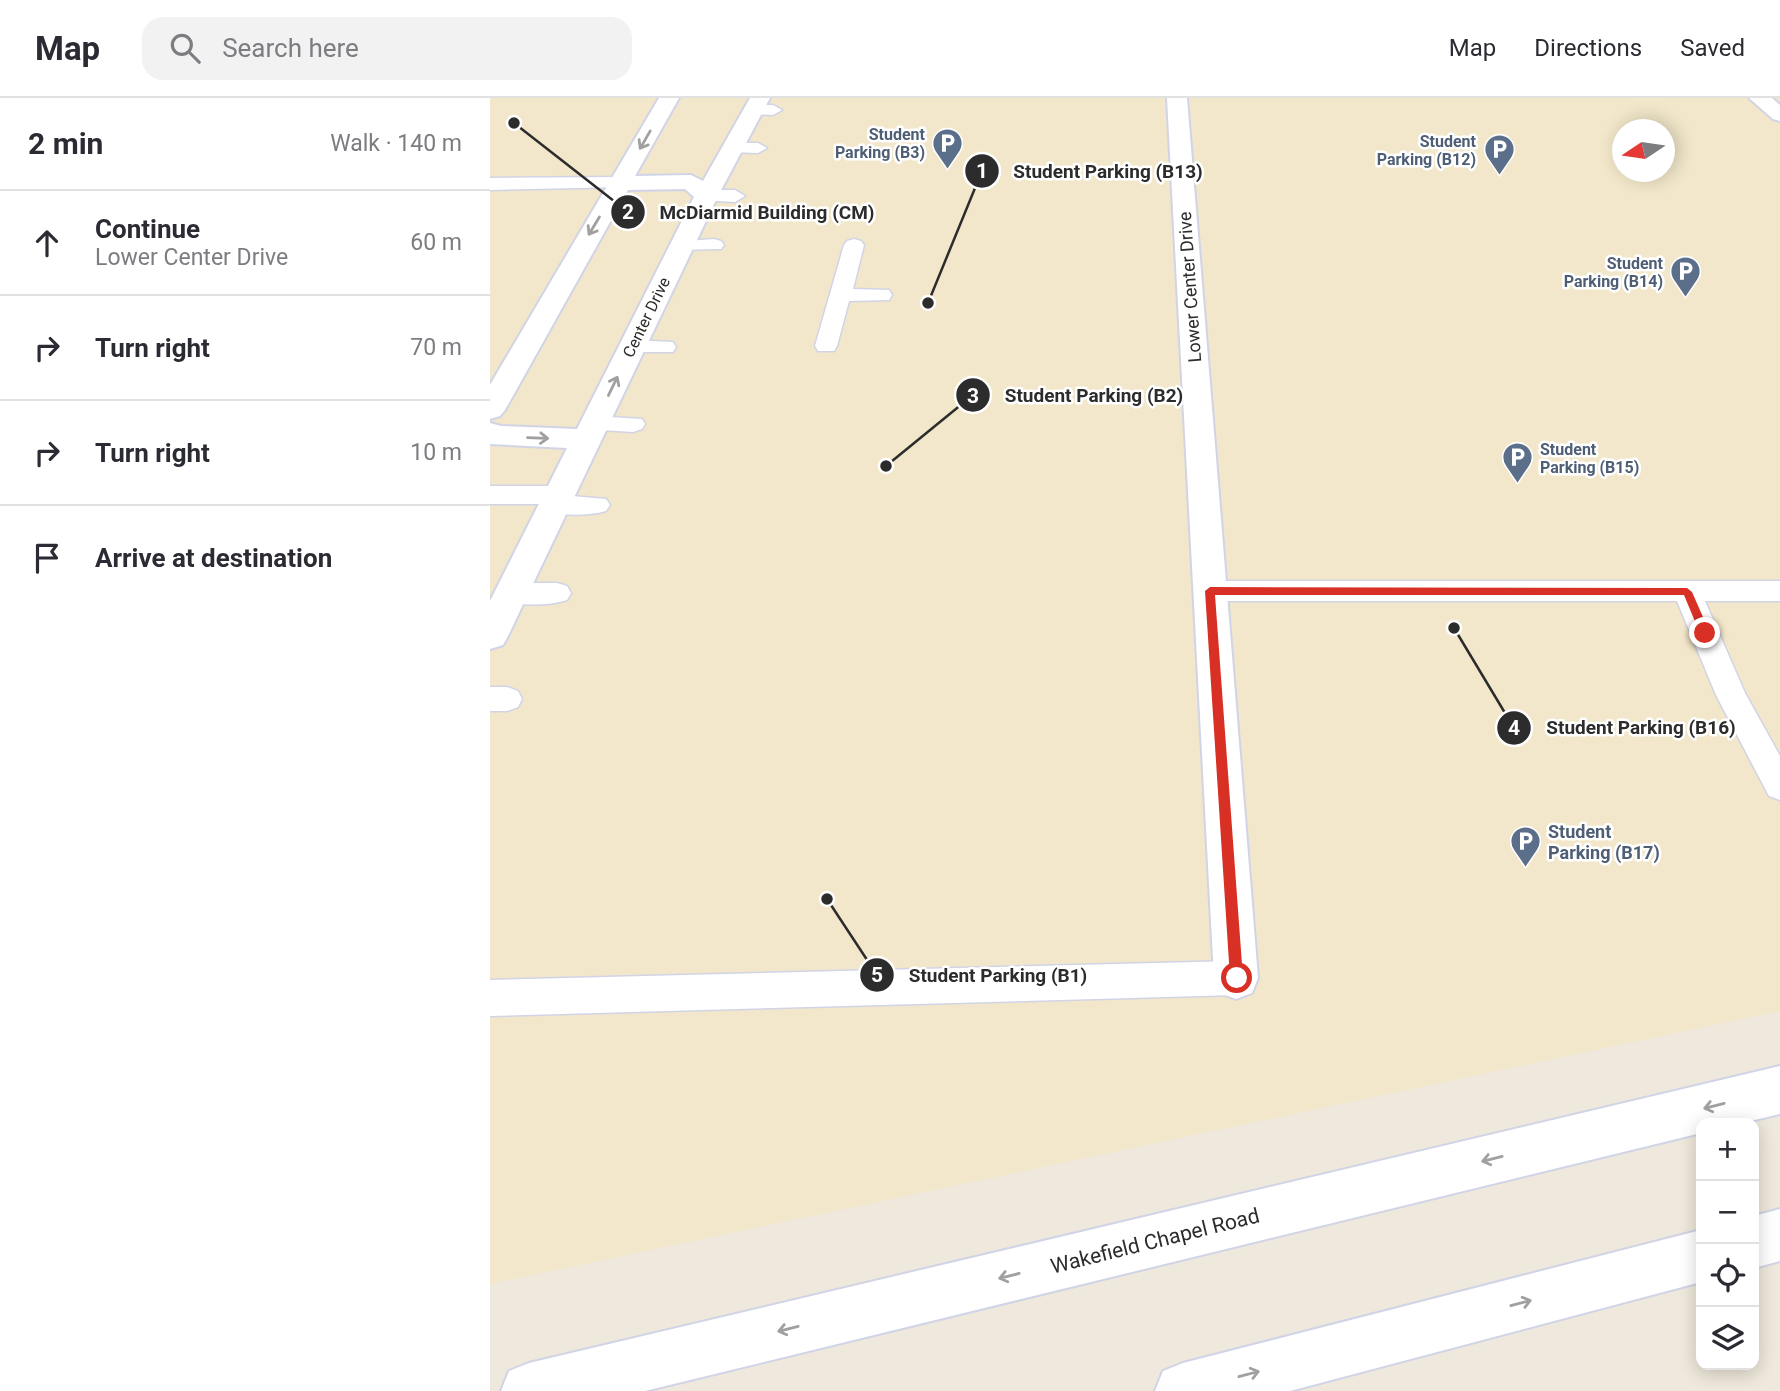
<!DOCTYPE html>
<html lang="en">
<head>
<meta charset="utf-8">
<style>
  :root { --surface:#fff; --page:#f2f2f3; --text:#2b2b33; --muted:#7c7c81; --line:#e1e1e2 }
  body { margin:0; font-family:Roboto,sans-serif; background:var(--page); color:var(--text) }
  .controls { position:absolute; right:21px; bottom:21px; display:grid; overflow:hidden; border-radius:14px; box-shadow:0 4px 18px #0003 }
  .controls button { width:63px; height:63px; display:grid; place-items:center; padding:0; border:0; border-bottom:2px solid var(--line); background:var(--surface); color:var(--text); font:35px sans-serif }
  .compass { position:absolute; left:1122px; top:21px; width:63px; height:63px; border-radius:50%; background:var(--surface); box-shadow:0 4px 18px #0003; rotate:257deg }
  .stop { position:absolute; width:21px; height:21px; margin:-16px; border:5px solid #d93025; border-radius:50%; background:#fff }
  .stop.end { background:#d93025; border-color:#fff; box-shadow:0 2px 7px #0008 }
  .list { margin:0; padding:0; list-style:none }
  h2 { display:flex; justify-content:space-between; align-items:center; height:91px; margin:0; padding:0 28px; font-size:30px }
  h2 small { font-size:23px; font-weight:400; color:var(--muted) }
  .list li { display:grid; grid-template-columns:46px 1fr auto; gap:21px; align-items:center; box-sizing:border-box; height:105px; padding:0 28px; border-top:2px solid var(--line) }
  .list b { display:block; font-size:26px; white-space:nowrap }
  .list p { margin:0; font-size:23px; white-space:nowrap; color:var(--muted) }
  .list em { font-size:23px; font-style:normal; color:var(--muted) }
  .icon { flex:none; width:38px; height:38px; fill:none; stroke:currentColor; stroke-width:2; stroke-linecap:round; stroke-linejoin:round }
  .map { position:relative; flex:none; width:1290px; height:1293px; overflow:hidden }
  header { display:flex; align-items:center; gap:42px; box-sizing:border-box; height:98px; padding:0 35px; background:var(--surface); border-bottom:2px solid var(--line) }
  header strong { font-size:33px }
  nav { display:flex; gap:38px; margin-inline-start:auto; font-size:24px }
  .search { width:490px; height:63px; background:var(--page); display:flex; align-items:center; gap:18px; box-sizing:border-box; padding:0 24px; border-radius:21px; color:var(--muted); font-size:26px }
  main { display:flex }
  aside { flex:1; background:var(--surface) }
  .map>svg:first-child { display:block }
</style>
</head>
<body>
<header>
<strong>Map</strong>
<div class="search"><svg class="icon" aria-label="search" viewBox="0 0 24 24"><circle cx="10" cy="10" r="6"/><path d="M15 15l6 6"/></svg>Search here</div>
<nav><a>Map</a><a>Directions</a><a>Saved</a></nav>
</header>
<main>
<aside>
<h2>2 min<small>Walk · 140 m</small></h2>
<ul class="list">
<li><svg class="icon" aria-label="ahead" viewBox="0 0 24 24"><path d="M12 20V5M6 11l6-6 6 6"/></svg><div><b>Continue</b><p>Lower Center Drive</p></div><em>60 m</em></li>
<li><svg class="icon" aria-label="right" viewBox="0 0 24 24"><path d="M7 20v-9h11M14 6l5 5-5 5"/></svg><div><b>Turn right</b></div><em>70 m</em></li>
<li><svg class="icon" aria-label="right" viewBox="0 0 24 24"><path d="M7 20v-9h11M14 6l5 5-5 5"/></svg><div><b>Turn right</b></div><em>10 m</em></li>
<li><svg class="icon" aria-label="arrive" viewBox="0 0 24 24"><path d="M6 21V4h12l-3 4 3 4H6"/></svg><div><b>Arrive at destination</b></div></li>
</ul>
</aside>
<div class="map">
<svg width="1290" height="1293" viewBox="0 0 1290 1293">
  <rect width="100%" height="100%" fill="#efe8dc"/>
  <!-- education -->
  <path fill="#f2e7ca" fill-rule="evenodd" d="M 0,0 L 1290,0 L 1290,913 L 0,1186 ZM 1132,32 L 1174,32 L 1174,74 L 1132,74 Z"/>
  <g fill="none" stroke-linecap="round" stroke-linejoin="round">
    <defs>
      <path id="lane" d="M 264,7 L 283,7 L 292,12 L 283,17 L 258,16 L 255,12 L 258,8 Z
        M 244,45 L 268,45 L 277,50 L 268,55 L 238,54 L 235,50 L 238,46 Z
        M 130,79 L 137,81 L 139,85 L 137,89 L 0,92 L 0,80 Z
        M 216,92 L 245,92 L 255,98 L 245,104 L 209,102 L 206,98 Z
        M 224,141 L 231,143 L 234,147 L 231,151 L 184,152 L 181,148 L 184,144 Z
        M 364,141 L 371,143 L 374,147 L 363,191 L 399,192 L 402,197 L 399,202 L 359,203 L 347,248 L 344,253 L 328,253 L 325,248 L 354,147 L 357,143 Z
        M 141,242 L 183,244 L 186,249 L 183,254 L 133,254 L 130,249 L 133,244 Z
        M 104,318 L 152,321 L 155,326 L 152,331 L 143,334 L 95,331 L 92,326 L 95,321 Z
        M 0,388 L 70,388 L 79,391 L 82,398 L 116,401 L 120,407 L 116,413 C 98,418 74,418 56,413 L 53,406 L 0,406 Z
        M 720,483 L 1290,483 L 1290,503 L 1215,503 L 1255,595 L 1290,658 L 1290,702 L 1279,698 L 1226,597 L 1187,503 L 720,503 L 710,500 L 706,493 L 710,486 Z
        M 22,485 L 67,485 L 77,488 L 81,495 L 77,502 C 58,508 31,508 12,502 L 8,495 L 12,488 Z
        M 0,589 L 17,589 L 28,593 L 32,601 L 28,609 L 17,613 L 0,613 Z
        M 746,863 L 759,868 L 764,880 L 759,892 L 746,897 L 0,918 L 0,882 Z"/>
      <path id="street" d="M 169,0 L 189,0 L 145,78 L 201,77 L 213,83 L 260,0 L 280,0 L 228,98 L 18,538 L 13,547 L 0,551 L 0,503 L 77,350 L 0,346 L 0,325 L 11,328 L 87,331 L 204,99 L 195,91 L 138,92 L 15,312 L 10,318 L 0,321 L 0,287 Z
        M 677,0 L 697,0 L 768,880 L 762,895 L 746,901 L 730,895 L 724,880 Z
        M 1259,0 L 1282,0 L 1290,7 L 1290,23 L 1283,21 Z"/>
      <path id="secondary" d="M 1290,968 L 1290,1016 L 1252,1025 L 1211,1025 L 1211,1035 L 155,1293 L 11,1293 L 19,1273 L 39,1265 Z
        M 1290,1111 L 1290,1163 L 1264,1170 L 1264,1118 Z
        M 1211,1132 L 1211,1184 L 800,1293 L 665,1293 L 673,1273 L 693,1265 Z"/>
    </defs>
    <!-- lane casing -->
    <use href="#lane" stroke="#d1d4e6" stroke-width="3"/>
    <!-- street casing -->
    <use href="#street" stroke="#d1d4e6" stroke-width="4"/>
    <!-- secondary casing -->
    <use href="#secondary" stroke="#d1d4e6" stroke-width="4"/>
    <!-- lane -->
    <use href="#lane" fill="#fff" fill-rule="evenodd"/>
    <!-- street -->
    <use href="#street" fill="#fff" fill-rule="evenodd"/>
    <!-- secondary -->
    <use href="#secondary" fill="#fff" fill-rule="evenodd"/>
  </g>
  <!-- one-way arrows -->
  <defs><path id="oneway-shaft" d="M-6 0H5M1.5-3L5.5 0L1.5 3" fill="none" stroke-width="1.6" stroke-linecap="round" stroke-linejoin="round" transform="scale(1.75)"/></defs>
  <g stroke="#a0a0a0">
    <use href="#oneway-shaft" transform="translate(155 42) rotate(120)"/>
    <use href="#oneway-shaft" transform="translate(104 128) rotate(121)"/>
    <use href="#oneway-shaft" transform="translate(123 288) rotate(-64)"/>
    <use href="#oneway-shaft" transform="translate(48 340) rotate(2)"/>
    <use href="#oneway-shaft" transform="translate(1224 1008) rotate(166)"/>
    <use href="#oneway-shaft" transform="translate(1002 1061) rotate(166)"/>
    <use href="#oneway-shaft" transform="translate(519 1178) rotate(166)"/>
    <use href="#oneway-shaft" transform="translate(1031 1205) rotate(-15)"/>
    <use href="#oneway-shaft" transform="translate(298 1231) rotate(166)"/>
    <use href="#oneway-shaft" transform="translate(759 1276) rotate(-15)"/>
  </g>
  <!-- route -->
  <path fill="#d93025" d="M 720,489 L 1197,490 L 1202,494 L 1220,535 L 1219,538 L 1211,538 L 1194,497 L 725,497 L 753,880 L 747,887 L 740,880 L 715,493 Z"/>
  <!-- icons -->
  <defs>
    <symbol id="parking-pin" viewBox="-11 -11 22 30"><path d="M0 17L-7.5 6A9.5 9.5 0 1 1 7.5 6Z" fill="#5c6f8a" stroke="#fff"/><path d="M-3.5-5.5H1a3.5 3.5 0 0 1 0 7H-1V5.5H-3.5ZM-1-3.4V-.6H.8a1.4 1.4 0 0 0 0-2.8Z" fill="#fff"/></symbol>
  </defs>
  <g fill-rule="evenodd">
    <use href="#parking-pin" x="440" y="28" width="35" height="47"/>
    <use href="#parking-pin" x="992" y="34" width="35" height="47"/>
    <use href="#parking-pin" x="1178" y="156" width="35" height="47"/>
    <use href="#parking-pin" x="1010" y="342" width="35" height="47"/>
    <use href="#parking-pin" x="1018" y="726" width="35" height="47"/>
  </g>
  <g text-anchor="middle" stroke-width="5" stroke-linejoin="round" paint-order="stroke">
    <!-- far-service labels -->
    <g font-size="16" font-weight="bold" fill="#4e5e75" stroke="#fff" text-anchor="end">
      <text x="435" y="42">Student<tspan x="435" dy="18">Parking (B3)</tspan></text>
      <text x="986" y="49">Student<tspan x="986" dy="18">Parking (B12)</tspan></text>
      <text x="1173" y="171">Student<tspan x="1173" dy="18">Parking (B14)</tspan></text>
      <text x="1050" y="357" text-anchor="start">Student<tspan x="1050" dy="18">Parking (B15)</tspan></text>
    </g>
    <!-- far-street labels -->
    <g font-size="16" fill="#2c2c2c" stroke="#fff">
      <text transform="translate(156 219) rotate(-64)" y="6">Center Drive</text>
    </g>
    <!-- street labels -->
    <g font-size="18" fill="#2c2c2c" stroke="#fff">
      <text transform="translate(700 189) rotate(-94)" y="6">Lower Center Drive</text>
    </g>
    <!-- service labels -->
    <g font-size="18" font-weight="bold" fill="#4e5e75" stroke="#fff" text-anchor="start">
      <text x="1058" y="740">Student<tspan x="1058" dy="21">Parking (B17)</tspan></text>
    </g>
    <!-- near-street labels -->
    <g font-size="21" fill="#2c2c2c" stroke="#fff">
      <text transform="translate(665 1143) rotate(-14)" y="7">Wakefield Chapel Road</text>
    </g>
  </g>
  <!-- callouts -->
  <path fill="none" stroke="#2c2c2c" stroke-width="2.5" d="M438 205L492 73M24 25L138 114M396 368L483 297M964 530L1024 630M337 801L387 877"/>
  <g fill="#2c2c2c" stroke="#fff" stroke-width="2.5">
    <circle cx="438" cy="205" r="7"/>
    <circle cx="24" cy="25" r="7"/>
    <circle cx="396" cy="368" r="7"/>
    <circle cx="964" cy="530" r="7"/>
    <circle cx="337" cy="801" r="7"/>
    <circle cx="492" cy="73" r="18"/>
    <circle cx="138" cy="114" r="18"/>
    <circle cx="483" cy="297" r="18"/>
    <circle cx="1024" cy="630" r="18"/>
    <circle cx="387" cy="877" r="18"/>
  </g>
  <g font-size="21" text-anchor="middle" font-weight="bold" fill="#fff">
    <text x="492" y="80">1</text>
    <text x="138" y="121">2</text>
    <text x="483" y="305">3</text>
    <text x="1024" y="637">4</text>
    <text x="387" y="884">5</text>
  </g>
  <g font-size="19" text-anchor="middle" font-weight="bold" fill="#2c2c2c" stroke="#fff" stroke-width="5" stroke-linejoin="round" paint-order="stroke">
    <text x="618" y="80">Student Parking (B13)</text>
    <text x="277" y="121">McDiarmid Building (CM)</text>
    <text x="604" y="304">Student Parking (B2)</text>
    <text x="1151" y="636">Student Parking (B16)</text>
    <text x="508" y="884">Student Parking (B1)</text>
  </g>
</svg>
<div class="controls">
<button>+</button>
<button>−</button>
<button><svg class="icon" aria-label="locate" viewBox="0 0 24 24"><circle cx="12" cy="12" r="6"/><path d="M12 2v4M12 18v4M2 12h4M18 12h4"/></svg></button>
<button><svg class="icon" aria-label="layers" viewBox="0 0 24 24"><path d="M12 4l9 5-9 5-9-5zM3 14l9 5 9-5"/></svg></button>
</div>
<svg class="compass" viewBox="-18 -18 36 36"><path d="M0-13l5 13h-10z" fill="#e53935"/><path d="M0 13l5-13h-10z" fill="#7c7c81"/></svg>
<div class="stop" style="left:747px;top:880px"></div>
<div class="stop end" style="left:1215px;top:535px"></div>
</div>
</main>
</body>
</html>
